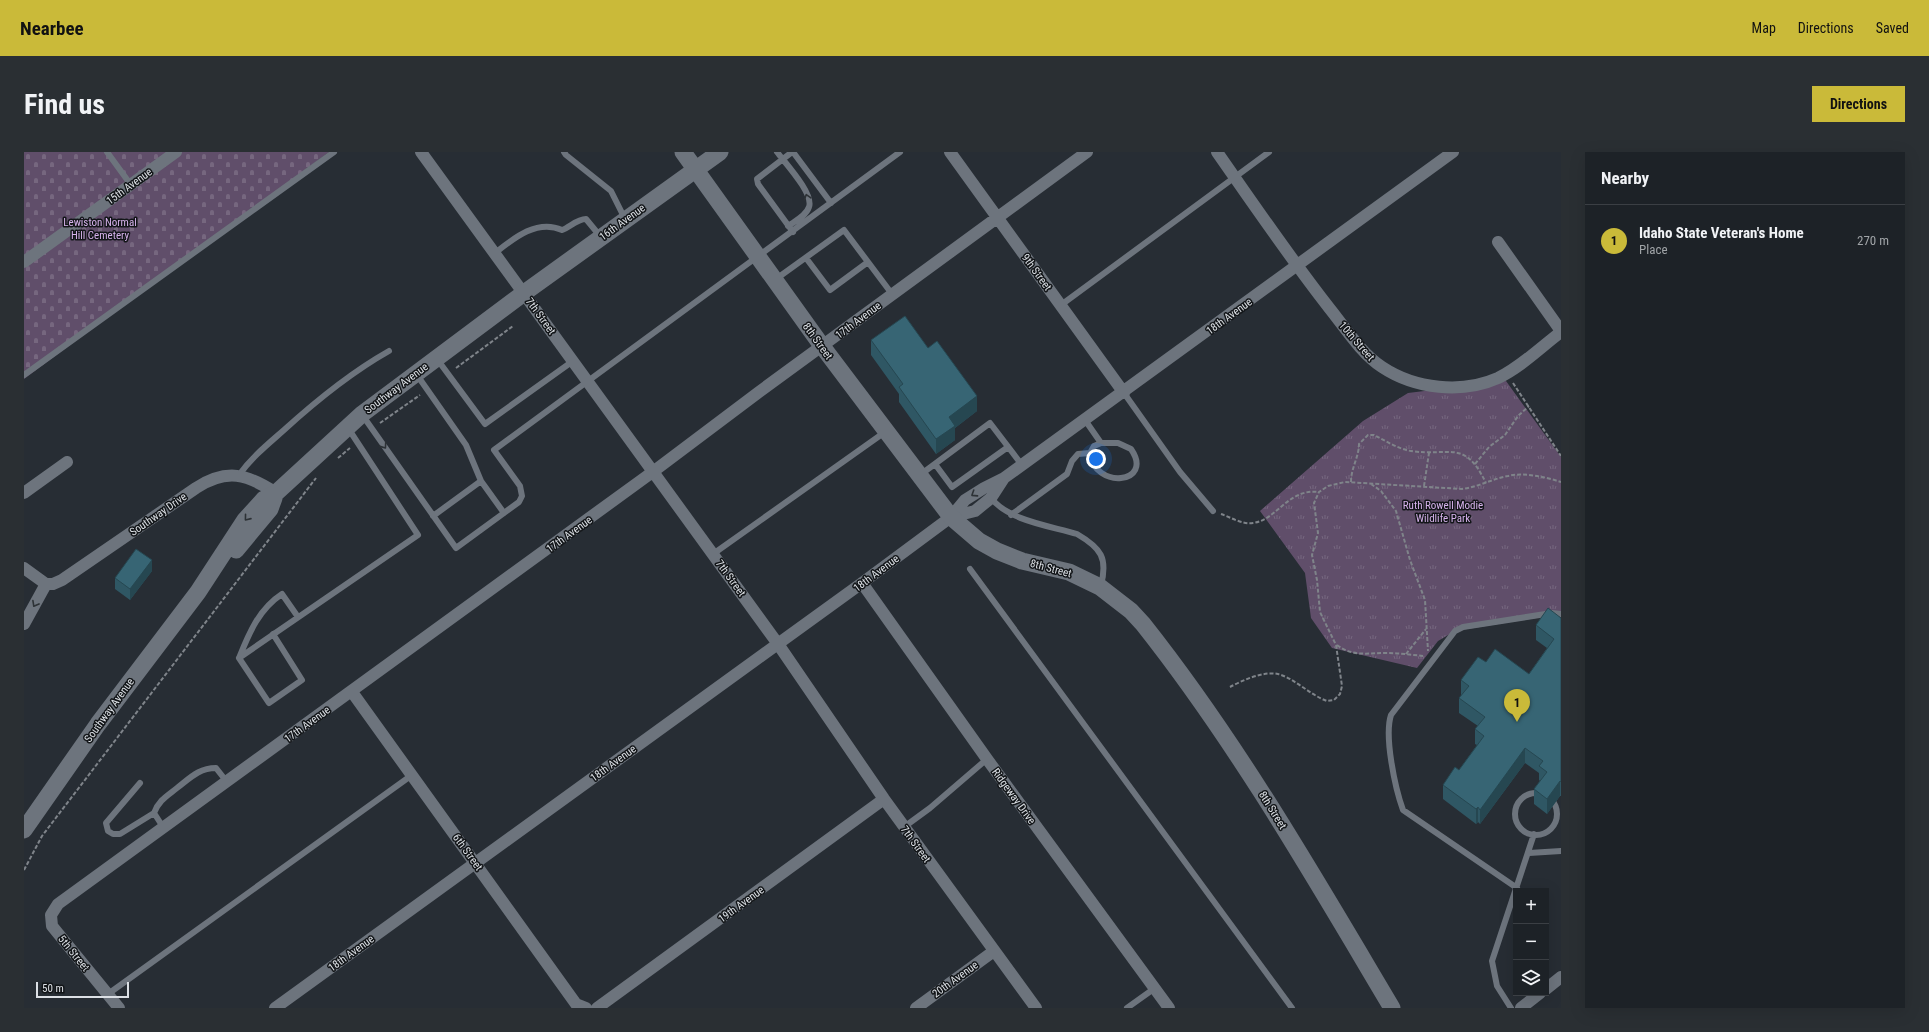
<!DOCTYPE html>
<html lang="en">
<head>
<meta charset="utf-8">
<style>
  :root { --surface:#1d2227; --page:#2a2f33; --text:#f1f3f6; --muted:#a0a4a7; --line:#3b3f44; --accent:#caba39 }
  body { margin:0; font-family:"Roboto Condensed",sans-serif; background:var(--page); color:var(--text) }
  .controls { position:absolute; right:12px; bottom:12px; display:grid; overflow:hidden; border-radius:0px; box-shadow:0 4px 16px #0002 }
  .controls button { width:36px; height:36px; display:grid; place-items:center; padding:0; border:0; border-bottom:1px solid var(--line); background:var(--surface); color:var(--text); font:20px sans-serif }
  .scale { position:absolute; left:12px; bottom:10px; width:93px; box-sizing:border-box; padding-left:4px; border:2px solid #dce0e5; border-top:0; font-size:11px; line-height:14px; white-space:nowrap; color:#dce0e5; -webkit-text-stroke:3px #121518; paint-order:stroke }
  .you { position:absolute; left:1072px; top:307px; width:14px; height:14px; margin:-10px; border:3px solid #fff; border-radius:50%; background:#1a73e8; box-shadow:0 0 0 6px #1a73e833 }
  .badge { display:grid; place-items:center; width:26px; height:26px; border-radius:50%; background:var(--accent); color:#111; font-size:13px; font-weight:700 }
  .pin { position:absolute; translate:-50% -33px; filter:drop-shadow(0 1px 2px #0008) }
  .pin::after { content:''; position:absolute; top:21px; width:14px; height:12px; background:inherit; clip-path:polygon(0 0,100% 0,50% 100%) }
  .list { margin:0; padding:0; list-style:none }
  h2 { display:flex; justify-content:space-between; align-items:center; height:52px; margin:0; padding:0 16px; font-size:17px }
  h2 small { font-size:13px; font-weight:400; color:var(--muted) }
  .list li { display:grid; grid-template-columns:26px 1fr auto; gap:12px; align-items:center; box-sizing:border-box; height:72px; padding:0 16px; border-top:1px solid var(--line) }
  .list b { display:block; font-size:15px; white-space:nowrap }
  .list p { margin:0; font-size:13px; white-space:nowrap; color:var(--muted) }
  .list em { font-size:13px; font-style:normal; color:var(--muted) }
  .icon { flex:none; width:22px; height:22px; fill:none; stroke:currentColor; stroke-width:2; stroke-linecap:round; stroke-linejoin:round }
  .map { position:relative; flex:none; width:1537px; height:856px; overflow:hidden; border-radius:0px }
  header { display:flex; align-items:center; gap:24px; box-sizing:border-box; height:56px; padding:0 20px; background:var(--accent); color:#111 }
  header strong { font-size:19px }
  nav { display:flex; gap:22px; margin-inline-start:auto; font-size:14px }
  .intro { display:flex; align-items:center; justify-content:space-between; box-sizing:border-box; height:96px; padding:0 24px }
  h1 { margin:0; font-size:28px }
  .button { padding:10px 18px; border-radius:0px; background:var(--accent); color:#111; font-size:14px; font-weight:700 }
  main { display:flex; gap:24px; padding:0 24px }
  aside { flex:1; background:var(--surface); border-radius:0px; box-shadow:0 4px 16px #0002 }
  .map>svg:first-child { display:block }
</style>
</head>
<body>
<header>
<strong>Nearbee</strong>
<nav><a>Map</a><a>Directions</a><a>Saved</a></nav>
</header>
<div class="intro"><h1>Find us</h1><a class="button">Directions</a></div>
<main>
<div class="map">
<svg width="1537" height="856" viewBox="0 0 1537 856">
  <defs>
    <pattern id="cemetery-stones" width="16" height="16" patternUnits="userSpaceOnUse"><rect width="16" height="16" fill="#604e6a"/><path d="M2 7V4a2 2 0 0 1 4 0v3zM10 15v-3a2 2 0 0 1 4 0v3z" fill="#76677f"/></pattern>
    <pattern id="park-tufts" width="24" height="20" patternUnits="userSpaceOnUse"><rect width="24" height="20" fill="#604e6a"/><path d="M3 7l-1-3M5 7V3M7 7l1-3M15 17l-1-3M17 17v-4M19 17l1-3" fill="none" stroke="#76677f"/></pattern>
  </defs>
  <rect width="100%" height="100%" fill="#272d34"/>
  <!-- cemetery -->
  <path fill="url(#cemetery-stones)" d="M 0,0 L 305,0 L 0,227 Z"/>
  <!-- park -->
  <path fill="url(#park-tufts)" d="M 1482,229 L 1537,305 L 1537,462 L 1431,479 L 1414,489 L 1393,516 L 1308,496 L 1287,466 L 1281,421 L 1236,359 L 1339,269 L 1384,241 Z"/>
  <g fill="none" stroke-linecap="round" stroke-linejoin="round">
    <!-- path -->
    <path stroke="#7f848a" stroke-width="2" stroke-dasharray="4 2" stroke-linecap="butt" d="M 432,216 L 489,174
      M 1489,231 L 1537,304
      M 356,271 L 396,243
      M 314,306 L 326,296
      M 1451,312 L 1465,295 L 1481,283 L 1494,264 L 1505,254
      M 1327,330 C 1327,316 1335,305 1335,292 L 1344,283 L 1350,283 C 1362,289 1374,297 1387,299 C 1426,305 1440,286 1462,331
      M 1347,332 L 1357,339 L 1372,359 L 1386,408 L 1401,448 L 1404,499
      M 1400,334 L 1405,301
      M 1197,362 C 1206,365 1219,373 1229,371 C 1253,368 1264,336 1295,340
      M 1313,493 C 1329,505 1344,501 1362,501 C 1375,501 1388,503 1400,504
      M 1382,502 L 1402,477
      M 1206,535 C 1219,528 1239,519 1254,522 C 1270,526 1286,543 1303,549 L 1310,548 L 1316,542 L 1318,534 L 1312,493 L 1296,460 L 1293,428 L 1288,403 L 1294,381 L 1290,351 L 1295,340 L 1304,334 L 1321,330 L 1438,337 C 1454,335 1468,327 1484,324 C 1500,320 1521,325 1537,330
      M 0,718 L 18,684 L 292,326"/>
    <!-- service -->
    <path stroke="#6d747d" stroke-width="6" d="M 83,0 L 107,33
      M 540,0 L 542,3 L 587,39 L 601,67
      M 753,0 C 762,12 790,42 785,55 C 782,64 771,69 764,74
      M 768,0 L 733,27 L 734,32 L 769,80
      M 769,0 L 807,51
      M 471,101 C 490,86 513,67 538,78 C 546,75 553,67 562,67 L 576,84
      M 782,106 L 806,138 L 844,110
      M 752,127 L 820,78 L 868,142
      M 1037,153 L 1245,0
      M 413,207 L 461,272 L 549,209
      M 0,223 L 310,0
      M 393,223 L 442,293 L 457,329
      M 1100,241 L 1156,320 L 1189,359
      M 339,264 L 432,396 L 495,350 L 498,344 L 496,334 L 470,298 L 876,0
      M 1066,301 L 1070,294 L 1077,291
      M 911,312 L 928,335 L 984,295
      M 215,323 C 228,305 243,293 260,278 C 293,248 326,221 365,199
      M 896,323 L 966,271 L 998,313
      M 967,346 C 985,369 1027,374 1053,382 C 1077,396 1084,406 1077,433
      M 987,363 L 1043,322 L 1048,309 L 1054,302 L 1066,301 C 1070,338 1131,332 1107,297 L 1094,291 L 1077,291 L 1061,268
      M 409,364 L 457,329 L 480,361
      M 689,402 L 861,280
      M 946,417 L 1268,856
      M 249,482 L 278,528 L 245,551 L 215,506 L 394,383 L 324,276
      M 215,506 C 225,481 235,457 258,442 L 274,465
      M 116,631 L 82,671 L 84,679 L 89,682 L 96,682 L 130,661
      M1491 662a21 21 0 1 1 42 0a21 21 0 1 1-42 0Z
      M 139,675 L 130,661 C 135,648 143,644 153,636 C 166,626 175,616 192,616 L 203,630
      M 880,675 L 906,656 L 963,607
      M 1505,701 L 1537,699
      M 1493,736 L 1379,658 C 1371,636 1360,584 1367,563 L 1431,479 L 1439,475 L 1528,461 L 1537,462
      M 84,842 L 388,623
      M 1103,856 L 1131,836
      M 1487,856 L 1473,834 L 1468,809 L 1510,682"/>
    <!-- minor -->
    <path stroke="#6d747d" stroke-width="12" d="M 397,0 L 754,492 L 860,647 L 1012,856
      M 926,0 L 1100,241
      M 1193,0 C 1230,53 1266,106 1306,157 C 1322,177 1337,201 1358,215 C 1391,237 1438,242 1474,226 C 1497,215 1517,195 1537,180
      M 1474,90 L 1537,179
      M 0,110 L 152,0
      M 0,341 L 43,310
      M 927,365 L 951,359 L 967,346 L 980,326
      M 0,416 L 22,432
      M 838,431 L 963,607 L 1145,856
      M 22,432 L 29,432 L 38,428 L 172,336 C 203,316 223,322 252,341
      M 0,472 L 22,432
      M 328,540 L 552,852 L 562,856
      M 1522,837 L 1537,825
      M 95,856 L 28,774 L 27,763 L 34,752 L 630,319 L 735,240 L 1063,0
      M 251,856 L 838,431 L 927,365 L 941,348 L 960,336 L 980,326 L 1429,0
      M 573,856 L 860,647
      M 892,856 L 970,799
      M 1497,856 L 1516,841"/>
    <!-- secondary -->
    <path stroke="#6d747d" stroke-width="17" d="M 659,0 L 798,194 L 927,365 L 955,389 L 973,399 L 998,409 L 1045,420 L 1076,435 L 1107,459 L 1119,472 C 1214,592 1290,725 1368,856
      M 212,398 L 246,357 L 250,346
      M 0,678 L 74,572 L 174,440 L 221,368 L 240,347 L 252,341 L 338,262 L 500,141 L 696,0"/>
  </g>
  <!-- wall -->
  <path fill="#2f5764" d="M 847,188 L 904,196 L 953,259 L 931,276 L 931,288 L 912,302 L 875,250 L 875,242 L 847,203 Z
    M 128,419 L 106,448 L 91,437 L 91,426 Z
    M 1537,466 L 1537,644 L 1536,644 L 1523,662 L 1510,652 L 1510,637 L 1516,629 L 1515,628 L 1515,621 L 1501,611 L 1456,672 L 1454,670 L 1452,672 L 1419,647 L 1419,633 L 1435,618 L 1453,593 L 1451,592 L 1451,577 L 1454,574 L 1435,561 L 1435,546 L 1438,543 L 1437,543 L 1437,528 L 1462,510 L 1505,522 L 1523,496 L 1512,488 L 1512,473 Z"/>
  <!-- shaded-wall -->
  <path fill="#264751" d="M 953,244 L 953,259 L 931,276 L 931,288 L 912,302 L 912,287 L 925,265 Z
    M 128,408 L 128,419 L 106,448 L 106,437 Z
    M 1501,596 L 1501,611 L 1456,672 L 1456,658 Z
    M 1536,629 L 1536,644 L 1523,662 L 1523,647 Z
    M 1454,655 L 1454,670 L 1452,672 L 1452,657 Z"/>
  <!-- building -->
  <path fill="#376574" stroke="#264751" d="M 881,164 L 904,196 L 913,189 L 953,244 L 925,265 L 931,274 L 912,287 L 875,235 L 879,232 L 847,188 Z
    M 112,397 L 128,408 L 106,437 L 91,426 Z
    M 1524,456 L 1537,466 L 1537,630 L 1536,629 L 1523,647 L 1510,637 L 1523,620 L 1515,614 L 1519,609 L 1501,596 L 1456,658 L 1454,655 L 1452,657 L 1419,633 L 1431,615 L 1435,618 L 1460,584 L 1451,577 L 1461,565 L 1435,546 L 1445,534 L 1437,528 L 1454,505 L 1462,510 L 1471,497 L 1505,522 L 1530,487 L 1512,473 Z"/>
  <!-- one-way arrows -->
  <defs><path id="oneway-chevron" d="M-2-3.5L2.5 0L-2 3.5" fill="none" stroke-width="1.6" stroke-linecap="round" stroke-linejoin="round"/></defs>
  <g stroke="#2d3236">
    <use href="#oneway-chevron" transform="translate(783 45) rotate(-107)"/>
    <use href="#oneway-chevron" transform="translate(360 294) rotate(55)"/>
    <use href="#oneway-chevron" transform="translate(950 342) rotate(147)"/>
    <use href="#oneway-chevron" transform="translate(223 366) rotate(129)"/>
    <use href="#oneway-chevron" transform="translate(11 452) rotate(119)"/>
  </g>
  <g text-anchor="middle" stroke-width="3" stroke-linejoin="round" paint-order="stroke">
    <!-- street labels -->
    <g font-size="11" fill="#dce0e5" stroke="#121518">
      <text transform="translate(105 34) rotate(-36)" y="4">15th Avenue</text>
      <text transform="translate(598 70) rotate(-36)" y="4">16th Avenue</text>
      <text transform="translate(1013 120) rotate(54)" y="4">9th Street</text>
      <text transform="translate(517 164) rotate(54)" y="4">7th Street</text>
      <text transform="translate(1205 164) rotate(-36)" y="4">18th Avenue</text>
      <text transform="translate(834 168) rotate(-37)" y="4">17th Avenue</text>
      <text transform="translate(794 189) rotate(54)" y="4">8th Street</text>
      <text transform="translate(1333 189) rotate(49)" y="4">10th Street</text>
      <text transform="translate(372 236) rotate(-37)" y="4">Southway Avenue</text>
      <text transform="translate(134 362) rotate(-35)" y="4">Southway Drive</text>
      <text transform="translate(545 382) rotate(-36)" y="4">17th Avenue</text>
      <text transform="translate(1027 416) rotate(15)" y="4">8th Street</text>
      <text transform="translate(852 421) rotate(-37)" y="4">18th Avenue</text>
      <text transform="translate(707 426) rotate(54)" y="4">7th Street</text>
      <text transform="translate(85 558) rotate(-54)" y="4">Southway Avenue</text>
      <text transform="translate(283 572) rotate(-36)" y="4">17th Avenue</text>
      <text transform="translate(589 611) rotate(-36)" y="4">18th Avenue</text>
      <text transform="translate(990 644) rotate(54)" y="4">Ridgeway Drive</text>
      <text transform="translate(1249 658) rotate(58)" y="4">8th Street</text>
      <text transform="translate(892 692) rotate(54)" y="4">7th Street</text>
      <text transform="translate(444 700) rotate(54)" y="4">6th Street</text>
      <text transform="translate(717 752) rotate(-36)" y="4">19th Avenue</text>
      <text transform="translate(50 801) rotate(51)" y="4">5th Street</text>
      <text transform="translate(327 801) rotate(-36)" y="4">18th Avenue</text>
      <text transform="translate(931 827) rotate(-36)" y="4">20th Avenue</text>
    </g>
    <!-- park labels -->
    <g font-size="11" fill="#d6b2eb" stroke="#121518">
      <text x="76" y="74">Lewiston Normal<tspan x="76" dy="13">Hill Cemetery</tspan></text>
      <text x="1419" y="357">Ruth Rowell Modie<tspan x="1419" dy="13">Wildlife Park</tspan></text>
    </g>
  </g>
</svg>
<div class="controls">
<button>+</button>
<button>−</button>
<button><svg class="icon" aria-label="layers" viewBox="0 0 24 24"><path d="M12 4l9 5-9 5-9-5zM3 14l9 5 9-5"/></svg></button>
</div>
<div class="scale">50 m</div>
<div class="you"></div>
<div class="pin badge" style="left:1493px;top:570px">1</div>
</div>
<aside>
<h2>Nearby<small></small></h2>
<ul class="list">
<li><span class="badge">1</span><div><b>Idaho State Veteran's Home</b><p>Place</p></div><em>270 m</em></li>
</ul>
</aside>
</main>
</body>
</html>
